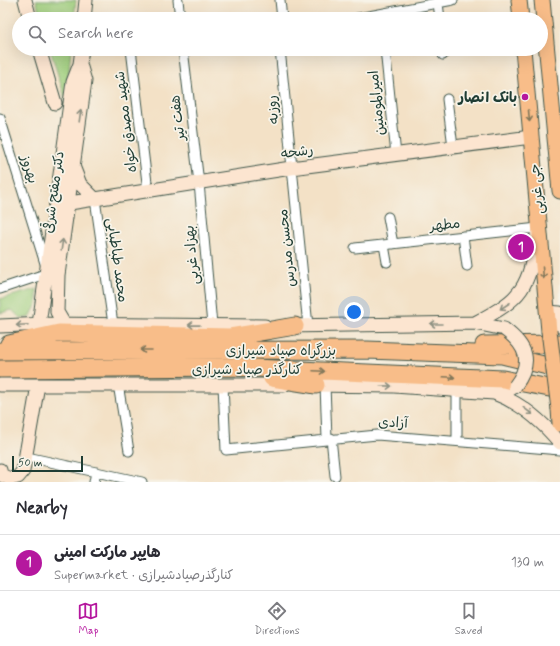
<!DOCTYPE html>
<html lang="en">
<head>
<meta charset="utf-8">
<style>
  :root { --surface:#fff; --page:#f7f7f7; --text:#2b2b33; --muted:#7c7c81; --line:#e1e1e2; --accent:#b5179e }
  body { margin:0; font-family:Mynerve,"Playpen Sans Arabic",sans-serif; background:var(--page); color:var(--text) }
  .scale { position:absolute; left:12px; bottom:10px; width:71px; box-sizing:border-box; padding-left:4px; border:2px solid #1f3d34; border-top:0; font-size:11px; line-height:14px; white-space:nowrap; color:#1f3d34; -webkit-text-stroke:3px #f7f3e8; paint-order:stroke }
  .you { position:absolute; left:354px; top:312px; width:14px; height:14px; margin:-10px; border:3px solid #fff; border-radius:50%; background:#1a73e8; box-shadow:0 0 0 6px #1a73e833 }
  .badge { display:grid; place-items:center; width:26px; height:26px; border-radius:50%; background:var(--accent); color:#fff; font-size:13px; font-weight:700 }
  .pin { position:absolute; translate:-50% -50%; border:2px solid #fff; box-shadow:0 1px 4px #0006 }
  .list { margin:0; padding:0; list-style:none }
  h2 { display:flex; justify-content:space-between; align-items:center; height:52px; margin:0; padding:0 16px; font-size:17px }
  h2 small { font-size:13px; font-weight:400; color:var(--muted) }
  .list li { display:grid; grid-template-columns:26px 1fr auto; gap:12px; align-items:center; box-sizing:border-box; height:56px; padding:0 16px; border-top:1px solid var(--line) }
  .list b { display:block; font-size:15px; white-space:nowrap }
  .list p { margin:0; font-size:13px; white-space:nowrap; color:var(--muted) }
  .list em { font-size:13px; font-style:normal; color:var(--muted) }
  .icon { flex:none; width:22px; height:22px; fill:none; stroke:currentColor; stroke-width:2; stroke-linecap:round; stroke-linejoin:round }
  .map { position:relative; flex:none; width:560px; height:482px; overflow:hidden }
  .search { position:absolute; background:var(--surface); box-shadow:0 4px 16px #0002; left:12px; right:12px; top:12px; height:44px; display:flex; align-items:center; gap:10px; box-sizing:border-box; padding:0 14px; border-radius:22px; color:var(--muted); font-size:15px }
  .sheet { height:108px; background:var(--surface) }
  nav { display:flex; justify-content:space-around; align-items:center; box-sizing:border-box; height:56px; border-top:1px solid var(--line); background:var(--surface); font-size:11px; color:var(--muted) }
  nav a { display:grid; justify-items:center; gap:2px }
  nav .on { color:var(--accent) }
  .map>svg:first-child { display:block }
</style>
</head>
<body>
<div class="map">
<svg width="560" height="482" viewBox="0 0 560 482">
  <rect width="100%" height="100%" fill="#f7f3e8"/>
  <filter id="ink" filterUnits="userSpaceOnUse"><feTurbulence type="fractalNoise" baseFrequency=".025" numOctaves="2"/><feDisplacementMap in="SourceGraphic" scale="8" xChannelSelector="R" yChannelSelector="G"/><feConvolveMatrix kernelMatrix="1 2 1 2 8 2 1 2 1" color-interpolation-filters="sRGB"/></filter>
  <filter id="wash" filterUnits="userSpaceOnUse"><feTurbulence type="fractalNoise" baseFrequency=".012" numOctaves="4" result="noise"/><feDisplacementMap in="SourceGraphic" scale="16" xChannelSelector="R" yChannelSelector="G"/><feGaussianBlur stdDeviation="0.9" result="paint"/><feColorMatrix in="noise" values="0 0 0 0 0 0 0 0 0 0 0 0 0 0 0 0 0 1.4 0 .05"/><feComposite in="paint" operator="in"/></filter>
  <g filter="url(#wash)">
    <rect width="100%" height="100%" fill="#f3e1c6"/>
    <!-- green -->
    <path fill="#9ecd7b" stroke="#5e8558" d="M 36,0 L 76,0 L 74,19 L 41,19 Z
      M 50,49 L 71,49 L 66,101 Z
      M 37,289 L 37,304 L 30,317 L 21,319 L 12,310 L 0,313 L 0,299 Z"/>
  </g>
  <g filter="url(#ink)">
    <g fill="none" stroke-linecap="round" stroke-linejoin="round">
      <defs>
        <path id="street" d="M 178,0 L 180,19
          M 280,0 L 282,19
          M 438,3 L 440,19
          M 353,19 L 453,0
          M 131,49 L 148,191
          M 183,49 L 199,183 L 212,325
          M 280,49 L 308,326
          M 385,49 L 396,155
          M 442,49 L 443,55
          M 447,99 L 453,147
          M 0,118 L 48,273 L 0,289
          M 95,199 L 113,324
          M 388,217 L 393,244
          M 463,236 L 467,266
          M 384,245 L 387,262
          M 355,248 L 538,228
          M 118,384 L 129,451
          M 223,385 L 226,450 L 377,435 L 560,450
          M 325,385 L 327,439
          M 331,438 L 335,476
          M 457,440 L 457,391
          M 27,457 L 142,482
          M 94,482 L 96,472"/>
        <path id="secondary" d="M 25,0 L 30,19
          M 84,19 L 86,0
          M 39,49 L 55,103
          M 73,166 L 80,184 L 95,199
          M 57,205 L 291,168 L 531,137
          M 547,312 L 560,313
          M 475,323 C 523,298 529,288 537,235
          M 39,324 L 73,82 L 80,64 L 82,49
          M 64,324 L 57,312 L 58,275 L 85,81 L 80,64
          M 549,324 L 560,326
          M 0,326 L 44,324 L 265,326
          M 286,326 L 475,323 L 504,329
          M 0,385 L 284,385
          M 308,385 L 394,386 L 494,393 L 509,390 L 515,386
          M 494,393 C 521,403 542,421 560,443
          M 0,470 L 1,475 L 10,479 L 18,477 L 23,471 L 38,385"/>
        <path id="primary" d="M 519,0 L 521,19
          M 542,0 L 560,191
          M 523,49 L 549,331
          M 559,409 L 560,424"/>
        <path id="highway" d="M 9,344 L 59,333 L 230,337 L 295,326
          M 484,345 L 560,344
          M 0,351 L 367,350 L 502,355 L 560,369
          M 0,369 L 232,367 L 503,379 L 560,390
          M 272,378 L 316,385"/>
      </defs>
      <!-- street casing -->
      <use href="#street" stroke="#3f564a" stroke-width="11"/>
      <!-- secondary casing -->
      <use href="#secondary" stroke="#3f564a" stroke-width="15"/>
      <!-- primary casing -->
      <use href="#primary" stroke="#3f564a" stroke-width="17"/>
      <!-- highway casing -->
      <use href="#highway" stroke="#3f564a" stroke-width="19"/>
      <!-- street -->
      <use href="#street" stroke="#fff" stroke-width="9"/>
      <!-- secondary -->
      <use href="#secondary" stroke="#fce5d0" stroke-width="13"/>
      <!-- primary -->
      <use href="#primary" stroke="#f8bd89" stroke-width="15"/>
      <!-- highway -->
      <use href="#highway" stroke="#f8bd89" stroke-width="17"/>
      <defs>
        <path id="secondary-bridge" d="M 504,329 C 527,346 533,362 515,386"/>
        <path id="primary-bridge" d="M 549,331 L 559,409"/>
      </defs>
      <!-- secondary-bridge casing -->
      <use href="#secondary-bridge" stroke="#3f564a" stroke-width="15" stroke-linecap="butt"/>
      <!-- primary-bridge casing -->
      <use href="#primary-bridge" stroke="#3f564a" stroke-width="17" stroke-linecap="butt"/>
      <!-- secondary-bridge -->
      <use href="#secondary-bridge" stroke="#fce5d0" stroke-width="13"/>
      <!-- primary-bridge -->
      <use href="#primary-bridge" stroke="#f8bd89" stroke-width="15"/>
    </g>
    <!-- one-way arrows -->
    <defs><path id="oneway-shaft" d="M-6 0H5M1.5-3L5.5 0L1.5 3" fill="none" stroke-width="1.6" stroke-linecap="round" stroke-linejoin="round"/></defs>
    <g stroke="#8e9182">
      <use href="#oneway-shaft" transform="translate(80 116) rotate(-82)"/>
      <use href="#oneway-shaft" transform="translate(62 245) rotate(-82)"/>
      <use href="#oneway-shaft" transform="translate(505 306) rotate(147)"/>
      <use href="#oneway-shaft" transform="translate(436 324) rotate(-180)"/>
      <use href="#oneway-shaft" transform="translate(22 325) rotate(177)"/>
      <use href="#oneway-shaft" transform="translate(194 325) rotate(-179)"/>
      <use href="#oneway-shaft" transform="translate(386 386) rotate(2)"/>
      <use href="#oneway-shaft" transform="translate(528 411) rotate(37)"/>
    </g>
    <g stroke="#81775a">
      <use href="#oneway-shaft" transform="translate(529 116) rotate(85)"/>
      <use href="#oneway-shaft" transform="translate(543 273) rotate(85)"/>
      <use href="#oneway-shaft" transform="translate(146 350) rotate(180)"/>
      <use href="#oneway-shaft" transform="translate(319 371) rotate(3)"/>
      <use href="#oneway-shaft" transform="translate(449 377) rotate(3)"/>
    </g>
  </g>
  <!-- markers -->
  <circle fill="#b5179e" stroke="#f7f3e8" stroke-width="1.5" cx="525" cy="97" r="4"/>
  <g text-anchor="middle" stroke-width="3.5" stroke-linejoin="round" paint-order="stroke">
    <!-- poi labels -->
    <g font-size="14" font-weight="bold" fill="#1f3d34" stroke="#f7f3e8" text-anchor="end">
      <text x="517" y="102">بانک انصار</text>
    </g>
    <!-- street labels -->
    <g font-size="14" fill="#1f3d34" stroke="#f7f3e8">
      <text transform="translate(376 103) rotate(-96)" y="5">امیرالمومنین</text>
      <text transform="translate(272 110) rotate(-95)" y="5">روزبه</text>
      <text transform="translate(177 118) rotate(-97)" y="5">هفت تیر</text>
      <text transform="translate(125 122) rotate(-97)" y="5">شهید مصدق خواه</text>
      <text transform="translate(297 151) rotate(-8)" y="5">رشحه</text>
      <text transform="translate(30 169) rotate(73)" y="5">بهروز</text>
      <text transform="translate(536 189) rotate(-95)" y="5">جی غربی</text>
      <text transform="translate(53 192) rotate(-82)" y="5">دکتر مفتح شرقی</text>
      <text transform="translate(445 224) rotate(-6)" y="5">مطهر</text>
      <text transform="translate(286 248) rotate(-96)" y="5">محسن مدرس</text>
      <text transform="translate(191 255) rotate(-95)" y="5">بهزاد غربی</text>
      <text transform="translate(118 260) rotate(82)" y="5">محمد طباطبایی</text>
      <text x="281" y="355">بزرگراه صیاد شیرازی</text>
      <text x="247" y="374">کنارگذر صیاد شیرازی</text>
      <text transform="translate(393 422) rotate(2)" y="5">آزادی</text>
    </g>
  </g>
</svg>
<div class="scale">50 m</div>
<div class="you"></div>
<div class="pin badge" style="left:521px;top:247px">1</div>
<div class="search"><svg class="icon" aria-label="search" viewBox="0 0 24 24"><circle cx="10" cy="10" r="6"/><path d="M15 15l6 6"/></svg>Search here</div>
</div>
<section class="sheet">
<h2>Nearby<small></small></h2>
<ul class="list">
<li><span class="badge">1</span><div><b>هایپر مارکت امینی</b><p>Supermarket · کنارگذرصیادشیرازی</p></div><em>130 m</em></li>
</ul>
</section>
<nav>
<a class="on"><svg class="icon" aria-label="map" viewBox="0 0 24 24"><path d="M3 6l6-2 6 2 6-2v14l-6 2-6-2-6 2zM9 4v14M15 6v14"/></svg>Map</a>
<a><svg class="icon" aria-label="directions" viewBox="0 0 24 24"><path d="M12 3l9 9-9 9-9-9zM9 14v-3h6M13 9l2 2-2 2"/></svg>Directions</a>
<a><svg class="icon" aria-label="saved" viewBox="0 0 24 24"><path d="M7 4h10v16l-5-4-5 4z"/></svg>Saved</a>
</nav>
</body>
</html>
